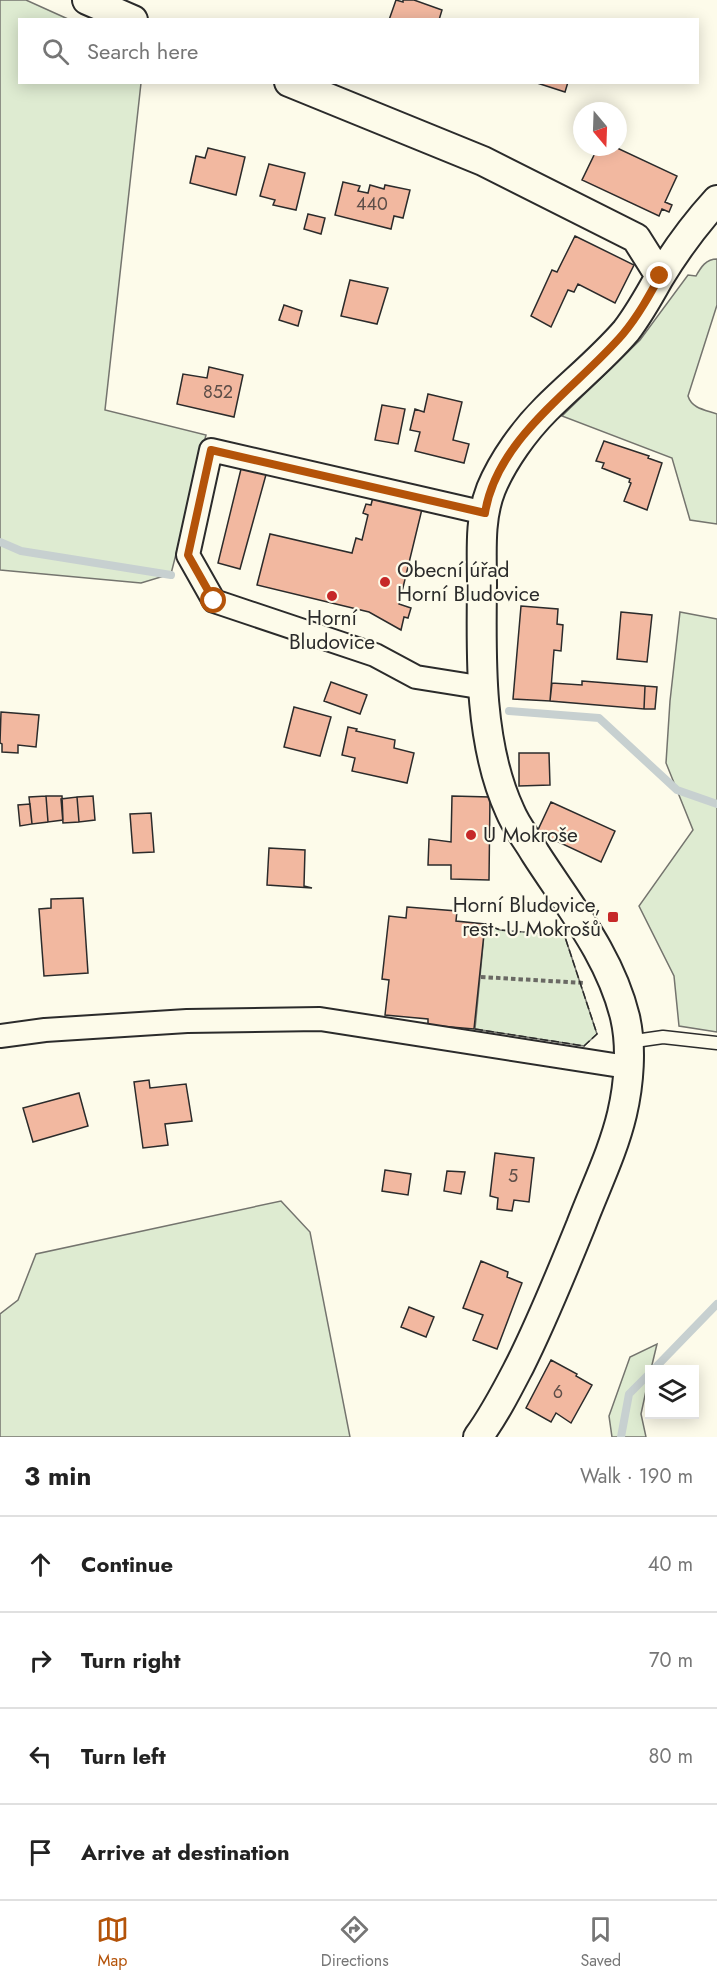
<!DOCTYPE html>
<html lang="en">
<head>
<meta charset="utf-8">
<style>
  :root { --surface:#fff; --page:#f2f2f2; --text:#222; --muted:#767676; --line:#e0e0e0; --accent:#b45309 }
  body { margin:0; font-family:Jost,sans-serif; background:var(--page); color:var(--text) }
  .controls { position:absolute; right:18px; bottom:18px; display:grid; overflow:hidden; border-radius:0px; box-shadow:0 3px 15px #0003 }
  .controls button { width:54px; height:54px; display:grid; place-items:center; padding:0; border:0; border-bottom:2px solid var(--line); background:var(--surface); color:var(--text); font:30px sans-serif }
  .compass { position:absolute; left:573px; top:102px; width:54px; height:54px; border-radius:50%; background:var(--surface); box-shadow:0 3px 15px #0003; rotate:161deg }
  .stop { position:absolute; width:18px; height:18px; margin:-14px; border:4px solid #b45309; border-radius:50%; background:#fff }
  .stop.end { background:#b45309; border-color:#fff; box-shadow:0 2px 6px #0008 }
  .list { margin:0; padding:0; list-style:none }
  h2 { display:flex; justify-content:space-between; align-items:center; height:78px; margin:0; padding:0 24px; font-size:26px }
  h2 small { font-size:20px; font-weight:400; color:var(--muted) }
  .list li { display:grid; grid-template-columns:39px 1fr auto; gap:18px; align-items:center; box-sizing:border-box; height:96px; padding:0 24px; border-top:2px solid var(--line) }
  .list b { display:block; font-size:22px; white-space:nowrap }
  .list em { font-size:20px; font-style:normal; color:var(--muted) }
  .icon { flex:none; width:33px; height:33px; fill:none; stroke:currentColor; stroke-width:2; stroke-linecap:round; stroke-linejoin:round }
  .map { position:relative; flex:none; width:717px; height:1437px; overflow:hidden }
  .search { position:absolute; background:var(--surface); box-shadow:0 3px 15px #0003; left:18px; right:18px; top:18px; height:66px; display:flex; align-items:center; gap:15px; box-sizing:border-box; padding:0 21px; border-radius:0px; color:var(--muted); font-size:22px }
  .sheet { height:462px; background:var(--surface) }
  nav { display:flex; justify-content:space-around; align-items:center; box-sizing:border-box; height:84px; border-top:2px solid var(--line); background:var(--surface); font-size:16px; color:var(--muted) }
  nav a { display:grid; justify-items:center; gap:3px }
  nav .on { color:var(--accent) }
  .map>svg:first-child { display:block }
</style>
</head>
<body>
<div class="map">
<svg width="717" height="1437" viewBox="0 0 717 1437">
  <rect width="100%" height="100%" fill="#fdfbea"/>
  <!-- green -->
  <path fill="#deebd1" stroke="#74746e" stroke-width="1.5" d="M 0,0 L 26,0 L 68,19 L 20,20 L 20,82 L 141,83 L 105,410 L 206,435 L 171,574 L 141,583 L 0,570 Z
    M 717,259 L 717,305 L 688,396 C 692,409 706,410 717,414 L 717,524 L 690,520 L 672,458 L 562,416 L 640,340 L 688,275 L 696,276 C 701,267 706,259 717,259 Z
    M 680,612 L 717,619 L 717,1032 L 679,1026 L 674,976 L 639,906 L 693,830 L 666,763 L 670,701 Z
    M 485,924 L 500,930 L 561,935 L 565,937 L 597,1034 L 584,1046 L 475,1029 Z
    M 281,1201 L 310,1232 L 350,1437 L 0,1437 L 0,1314 L 18,1300 L 36,1254 Z
    M 657,1344 L 651,1369 L 650,1370 L 649,1377 L 641,1414 L 646,1437 L 612,1437 L 609,1416 L 630,1357 Z"/>
  <g fill="none" stroke-linecap="round" stroke-linejoin="round">
    <!-- stream -->
    <path stroke="#c7d0d0" stroke-width="8" d="M 0,542 L 21,551 L 171,575
      M 509,711 L 599,718 L 677,790 L 717,804
      M 653,1370 L 717,1304
      M 621,1437 L 629,1394 L 650,1373"/>
  </g>
  <!-- building -->
  <path fill="#f2b8a0" stroke="#2b2b2b" stroke-width="1.5" d="M 396,0 L 403,2 L 403,0 L 414,0 L 442,10 L 439,20 L 389,20 Z
    M 534,82 L 568,82 L 565,92 Z
    M 598,147 L 615,147 L 677,176 L 665,202 L 672,205 L 669,212 L 662,209 L 659,216 L 582,180 Z
    M 208,148 L 245,157 L 236,195 L 190,183 L 196,156 L 205,158 Z
    M 269,164 L 305,173 L 296,210 L 273,205 L 275,200 L 260,196 Z
    M 343,182 L 360,186 L 358,191 L 368,193 L 370,185 L 384,189 L 385,185 L 410,190 L 403,218 L 394,216 L 391,229 L 335,215 Z
    M 308,214 L 325,218 L 321,234 L 304,229 Z
    M 575,236 L 634,265 L 615,303 L 578,284 L 574,292 L 568,290 L 551,327 L 531,316 L 552,270 L 557,272 Z
    M 350,280 L 388,288 L 377,324 L 341,316 Z
    M 284,305 L 302,311 L 298,326 L 279,320 Z
    M 209,367 L 243,375 L 234,417 L 177,404 L 183,374 L 207,378 Z
    M 428,394 L 462,402 L 453,440 L 469,444 L 464,463 L 415,451 L 420,432 L 410,430 L 415,409 L 424,412 Z
    M 382,405 L 405,409 L 398,444 L 375,440 Z
    M 604,441 L 649,456 L 648,458 L 662,463 L 647,510 L 624,501 L 631,483 L 629,482 L 630,479 L 602,468 L 604,463 L 596,461 Z
    M 242,465 L 267,471 L 240,569 L 218,563 Z
    M 373,497 L 422,509 L 399,604 L 411,608 L 408,618 L 404,617 L 401,630 L 369,612 L 257,585 L 270,534 L 352,553 L 356,538 L 362,540 L 368,515 L 363,513 L 366,504 L 371,505 Z
    M 521,606 L 558,609 L 557,624 L 563,625 L 561,651 L 554,650 L 550,701 L 513,699 Z
    M 621,612 L 652,615 L 647,662 L 617,659 Z
    M 582,681 L 645,686 L 644,709 L 550,701 L 552,683 L 582,685 Z
    M 331,682 L 367,695 L 360,714 L 324,701 Z
    M 645,686 L 657,687 L 655,709 L 644,709 Z
    M 294,707 L 331,717 L 320,756 L 284,747 Z
    M 1,712 L 39,715 L 36,747 L 18,745 L 18,753 L 2,752 L 2,744 L 0,743 Z
    M 348,727 L 357,729 L 356,731 L 395,740 L 394,748 L 414,753 L 407,783 L 352,771 L 355,758 L 342,755 Z
    M 519,753 L 549,753 L 550,785 L 519,786 Z
    M 46,796 L 62,796 L 63,820 L 48,822 Z
    M 46,796 L 48,822 L 32,824 L 29,797 Z
    M 93,796 L 95,820 L 79,822 L 77,797 Z
    M 452,796 L 490,797 L 489,880 L 451,879 L 451,865 L 428,865 L 429,839 L 451,842 Z
    M 77,797 L 79,822 L 63,823 L 61,799 Z
    M 551,802 L 615,831 L 601,862 L 537,832 Z
    M 30,804 L 32,824 L 20,826 L 18,805 Z
    M 151,813 L 154,852 L 133,853 L 130,814 Z
    M 269,848 L 305,850 L 304,886 L 312,888 L 267,885 Z
    M 83,898 L 88,973 L 44,976 L 39,909 L 51,908 L 51,899 Z
    M 407,907 L 457,911 L 456,921 L 485,924 L 474,1029 L 428,1025 L 428,1019 L 385,1015 L 389,980 L 382,979 L 389,916 L 406,918 Z
    M 149,1080 L 150,1088 L 186,1084 L 192,1121 L 165,1124 L 168,1145 L 143,1148 L 134,1082 Z
    M 79,1093 L 88,1126 L 33,1142 L 23,1108 Z
    M 495,1153 L 534,1158 L 529,1202 L 514,1200 L 512,1211 L 497,1209 L 498,1198 L 490,1196 Z
    M 385,1170 L 411,1174 L 408,1195 L 382,1191 Z
    M 447,1171 L 465,1172 L 461,1194 L 444,1191 Z
    M 481,1261 L 508,1272 L 507,1277 L 522,1283 L 497,1349 L 473,1340 L 483,1315 L 463,1308 Z
    M 409,1307 L 434,1317 L 426,1337 L 401,1327 Z
    M 551,1360 L 577,1374 L 576,1376 L 592,1385 L 571,1423 L 556,1413 L 551,1422 L 526,1408 Z"/>
  <g fill="none" stroke-linecap="round" stroke-linejoin="round">
    <defs>
      <path id="service" d="M 628,1042 L 663,1037 L 717,1043"/>
      <path id="minor" d="M 485,688 L 416,677 L 375,655 L 214,601 L 188,555 L 211,450 L 485,513
        M 0,1036 L 45,1030 L 187,1021 L 320,1019 L 627,1067"/>
      <path id="tertiary" d="M 87,0 L 133,20
        M 289,82 L 483,161 L 636,238 L 660,276
        M 478,1437 C 495,1414 507,1390 520,1365 C 543,1319 562,1272 581,1225 C 595,1188 613,1152 622,1114 C 629,1084 632,1047 625,1017 C 610,955 569,906 535,853 C 527,839 516,826 510,811 C 479,744 481,658 482,585 C 482,553 479,519 491,489 C 503,460 525,430 546,409 C 572,383 602,359 626,331 C 639,314 649,296 659,278 C 676,250 695,224 717,200"/>
    </defs>
    <!-- service casing -->
    <use href="#service" stroke="#2b2b2b" stroke-width="15"/>
    <!-- minor casing -->
    <use href="#minor" stroke="#2b2b2b" stroke-width="26"/>
    <!-- tertiary casing -->
    <use href="#tertiary" stroke="#2b2b2b" stroke-width="32"/>
    <!-- path -->
    <path stroke="#6a6964" stroke-width="4" stroke-dasharray="4.5 3" stroke-linecap="butt" d="M 481,977 L 585,983"/>
    <!-- service -->
    <use href="#service" stroke="#fdfbea" stroke-width="12"/>
    <!-- minor -->
    <use href="#minor" stroke="#fdfbea" stroke-width="22"/>
    <!-- tertiary -->
    <use href="#tertiary" stroke="#fdfbea" stroke-width="28"/>
    <!-- fence -->
    <path stroke="#2b2b2b" stroke-width="1.5" stroke-dasharray="8 3" stroke-linecap="butt" d="M 475,1029 L 584,1046 L 597,1034 L 565,937 L 561,935 L 500,930 L 485,924"/>
  </g>
  <g fill="none" stroke-linecap="round" stroke-linejoin="round">
    <!-- route -->
    <path stroke="#b45309" stroke-width="8" d="M 214,601 L 188,555 L 211,450 L 485,513 C 497,437 577,388 623,334 C 638,316 649,296 660,276"/>
  </g>
  <!-- markers -->
  <g fill="#c62828" stroke="#fdfbea" stroke-width="2">
    <circle cx="385" cy="582" r="6"/>
    <circle cx="332" cy="596" r="6"/>
    <circle cx="471" cy="835" r="6"/>
    <rect x="607" y="911" width="12" height="12" rx="3"/>
  </g>
  <g text-anchor="middle" stroke-width="4.5" stroke-linejoin="round" paint-order="stroke">
    <!-- number labels -->
    <g font-size="18" fill="#5d4e48">
      <text x="372" y="210">440</text>
      <text x="218" y="398">852</text>
      <text x="513" y="1182">5</text>
      <text x="558" y="1398">6</text>
    </g>
    <!-- poi labels -->
    <g font-size="21" fill="#2b2b2b" stroke="#fdfbea" text-anchor="start">
      <text x="397" y="577">Obecní úřad<tspan x="397" dy="24">Horní Bludovice</tspan></text>
      <text x="332" y="625" text-anchor="middle">Horní<tspan x="332" dy="24">Bludovice</tspan></text>
      <text x="483" y="842">U Mokroše</text>
      <text x="601" y="912" text-anchor="end">Horní Bludovice,<tspan x="601" dy="24">rest. U Mokrošů</tspan></text>
    </g>
  </g>
</svg>
<div class="controls">
<button><svg class="icon" aria-label="layers" viewBox="0 0 24 24"><path d="M12 4l9 5-9 5-9-5zM3 14l9 5 9-5"/></svg></button>
</div>
<svg class="compass" viewBox="-18 -18 36 36"><path d="M0-13l5 13h-10z" fill="#e53935"/><path d="M0 13l5-13h-10z" fill="#767676"/></svg>
<div class="stop" style="left:214px;top:601px"></div>
<div class="stop end" style="left:660px;top:276px"></div>
<div class="search"><svg class="icon" aria-label="search" viewBox="0 0 24 24"><circle cx="10" cy="10" r="6"/><path d="M15 15l6 6"/></svg>Search here</div>
</div>
<section class="sheet">
<h2>3 min<small>Walk · 190 m</small></h2>
<ul class="list">
<li><svg class="icon" aria-label="ahead" viewBox="0 0 24 24"><path d="M12 20V5M6 11l6-6 6 6"/></svg><div><b>Continue</b></div><em>40 m</em></li>
<li><svg class="icon" aria-label="right" viewBox="0 0 24 24"><path d="M7 20v-9h11M14 6l5 5-5 5"/></svg><div><b>Turn right</b></div><em>70 m</em></li>
<li><svg class="icon" aria-label="left" viewBox="0 0 24 24"><path d="M17 20v-9H6M10 6l-5 5 5 5"/></svg><div><b>Turn left</b></div><em>80 m</em></li>
<li><svg class="icon" aria-label="arrive" viewBox="0 0 24 24"><path d="M6 21V4h12l-3 4 3 4H6"/></svg><div><b>Arrive at destination</b></div></li>
</ul>
</section>
<nav>
<a class="on"><svg class="icon" aria-label="map" viewBox="0 0 24 24"><path d="M3 6l6-2 6 2 6-2v14l-6 2-6-2-6 2zM9 4v14M15 6v14"/></svg>Map</a>
<a><svg class="icon" aria-label="directions" viewBox="0 0 24 24"><path d="M12 3l9 9-9 9-9-9zM9 14v-3h6M13 9l2 2-2 2"/></svg>Directions</a>
<a><svg class="icon" aria-label="saved" viewBox="0 0 24 24"><path d="M7 4h10v16l-5-4-5 4z"/></svg>Saved</a>
</nav>
</body>
</html>
